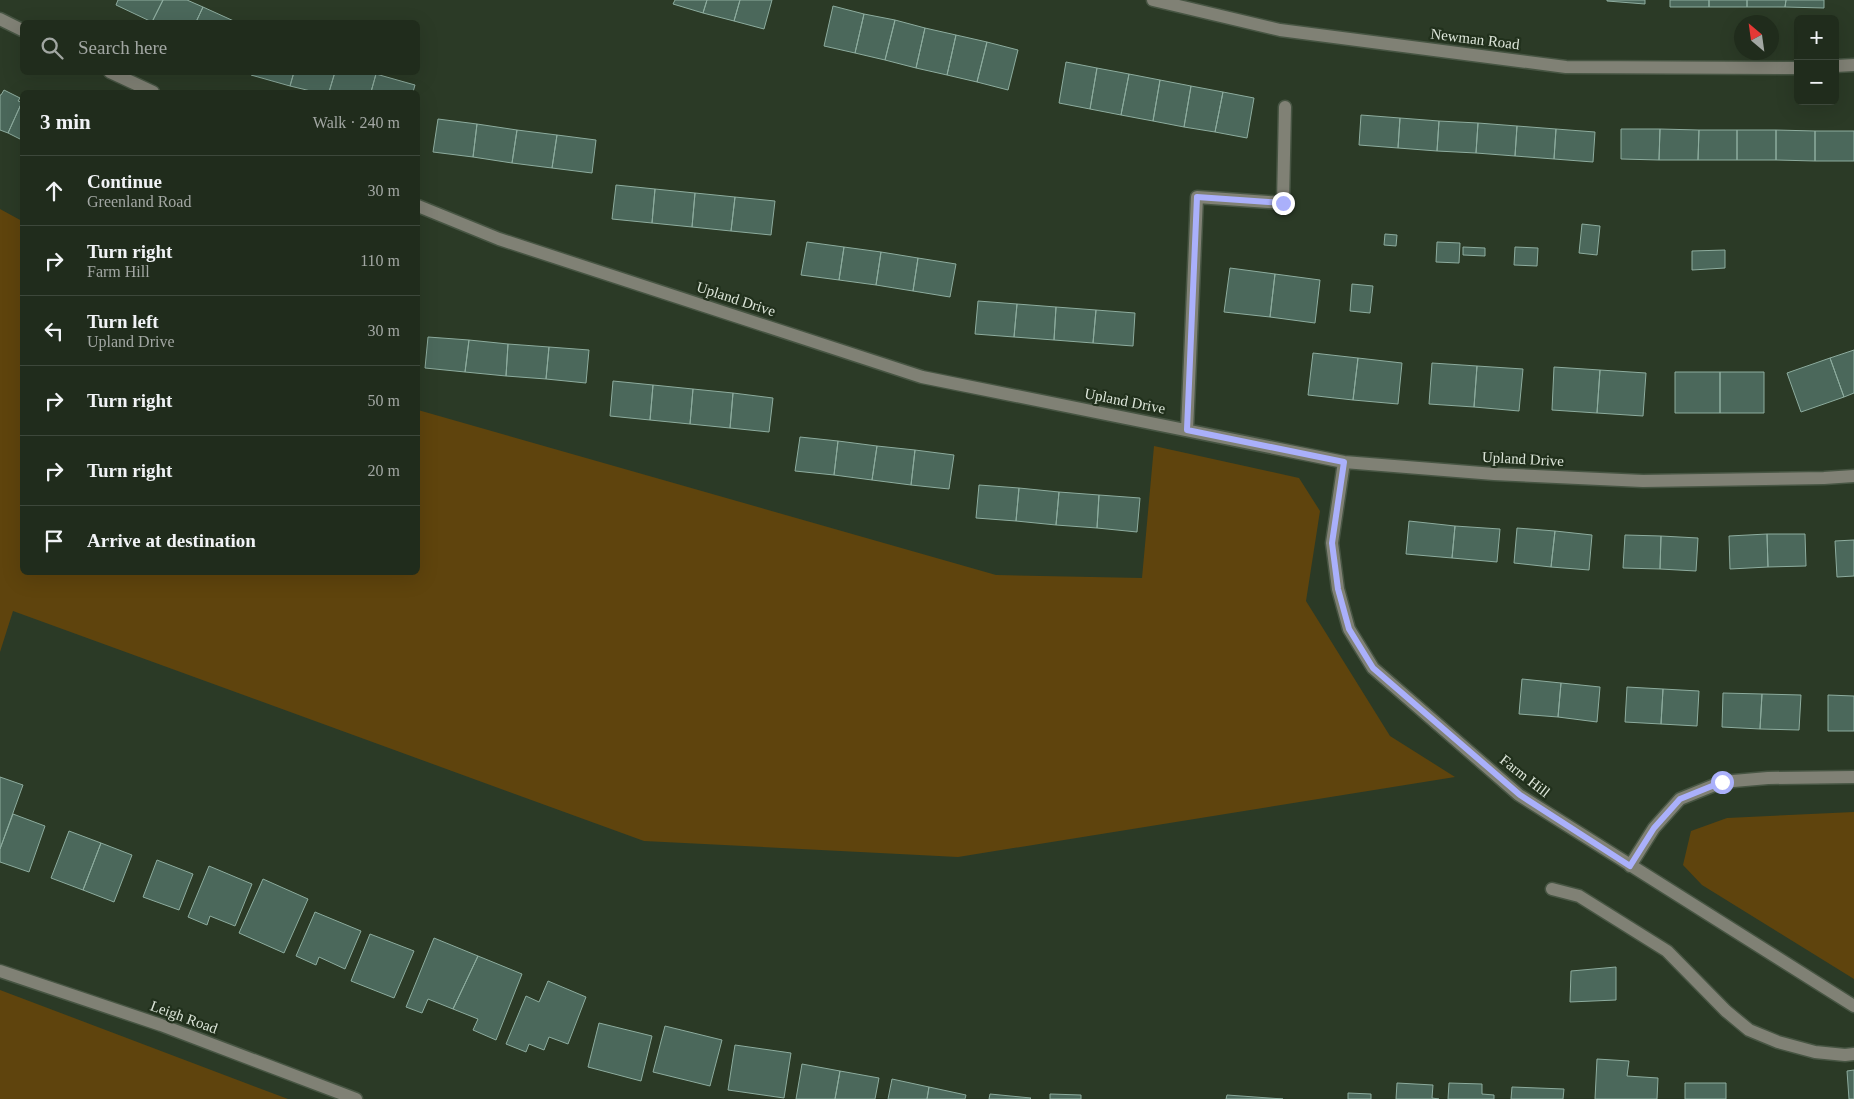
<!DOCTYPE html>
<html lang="en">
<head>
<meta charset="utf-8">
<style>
  :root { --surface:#202c1c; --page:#283425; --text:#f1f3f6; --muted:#a2a7a3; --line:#3d483b }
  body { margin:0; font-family:Georgia,serif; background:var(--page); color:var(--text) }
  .controls { position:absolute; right:15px; top:15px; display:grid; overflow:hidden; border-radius:8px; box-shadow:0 5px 20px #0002 }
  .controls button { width:45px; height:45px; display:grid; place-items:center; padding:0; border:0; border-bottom:1px solid var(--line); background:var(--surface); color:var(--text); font:25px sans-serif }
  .compass { position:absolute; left:1734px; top:15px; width:45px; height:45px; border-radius:50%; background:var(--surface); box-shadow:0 5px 20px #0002; rotate:331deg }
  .stop { position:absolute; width:15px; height:15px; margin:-11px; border:4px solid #aab0fb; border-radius:50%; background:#fff }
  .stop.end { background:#aab0fb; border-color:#fff; box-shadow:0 1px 5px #0008 }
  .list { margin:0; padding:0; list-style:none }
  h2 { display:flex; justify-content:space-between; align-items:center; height:65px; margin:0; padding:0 20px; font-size:21px }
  h2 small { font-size:16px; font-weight:400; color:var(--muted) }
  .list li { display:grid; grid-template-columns:32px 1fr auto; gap:15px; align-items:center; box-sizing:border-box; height:70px; padding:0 20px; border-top:1px solid var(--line) }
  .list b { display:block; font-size:19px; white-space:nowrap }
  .list p { margin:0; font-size:16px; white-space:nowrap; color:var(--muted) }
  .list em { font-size:16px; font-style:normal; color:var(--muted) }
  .icon { flex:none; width:28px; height:28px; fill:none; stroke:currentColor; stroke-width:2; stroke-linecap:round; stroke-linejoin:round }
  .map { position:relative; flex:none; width:1854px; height:1099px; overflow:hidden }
  .search { position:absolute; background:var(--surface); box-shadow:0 5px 20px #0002; left:20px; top:20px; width:400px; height:55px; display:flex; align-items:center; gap:12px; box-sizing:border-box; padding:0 18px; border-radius:8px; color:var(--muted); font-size:19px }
  .panel { position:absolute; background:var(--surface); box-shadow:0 5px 20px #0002; left:20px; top:90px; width:400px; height:485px; border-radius:8px }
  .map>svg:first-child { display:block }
</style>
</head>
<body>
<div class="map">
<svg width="1854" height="1099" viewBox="0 0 1854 1099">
  <rect width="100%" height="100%" fill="#2b3a26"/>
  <!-- green -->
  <path fill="#5f440d" d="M 0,209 L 22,221 L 22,572 L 418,572 L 418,410 L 996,575 L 1142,578 L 1154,446 L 1299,478 L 1320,511 L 1306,601 L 1390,736 L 1455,777 L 958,857 L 644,841 L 13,611 L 0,652 Z
    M 1854,812 L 1854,979 L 1702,885 L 1683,865 L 1691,831 L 1727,818 Z
    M 0,990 L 288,1099 L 0,1099 Z"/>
  <!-- building -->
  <path fill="#4b685b" stroke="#8dac9e" d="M 118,0 L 163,0 L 152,22 L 116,5 Z
    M 163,0 L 187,0 L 203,7 L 196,22 L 152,22 Z
    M 675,0 L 707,0 L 703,13 L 673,4 Z
    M 707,0 L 740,0 L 734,21 L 703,13 Z
    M 740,0 L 772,0 L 764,29 L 734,21 Z
    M 1607,0 L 1645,0 L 1645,4 L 1607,1 Z
    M 1670,0 L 1709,0 L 1709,7 L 1670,7 Z
    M 1709,0 L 1747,0 L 1747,7 L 1709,7 Z
    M 1747,0 L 1786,0 L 1785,7 L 1747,7 Z
    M 1786,0 L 1824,0 L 1824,8 L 1785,7 Z
    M 833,6 L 864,14 L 855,53 L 824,46 Z
    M 203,7 L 236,22 L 196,22 Z
    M 864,14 L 895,20 L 885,60 L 855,53 Z
    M 895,20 L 925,28 L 916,68 L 885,60 Z
    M 925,28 L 956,35 L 947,75 L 916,68 Z
    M 956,35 L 987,42 L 977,82 L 947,75 Z
    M 987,42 L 1018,50 L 1008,90 L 977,82 Z
    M 1066,62 L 1097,68 L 1090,109 L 1059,103 Z
    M 1097,68 L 1129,74 L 1121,115 L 1090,109 Z
    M 252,72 L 294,72 L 290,86 L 251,75 Z
    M 294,72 L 335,72 L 329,92 L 315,92 L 290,86 Z
    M 335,72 L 370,72 L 376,74 L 371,92 L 329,92 Z
    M 376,74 L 415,85 L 413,92 L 371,92 Z
    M 1129,74 L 1160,80 L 1153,121 L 1121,115 Z
    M 1160,80 L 1191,86 L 1184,127 L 1153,121 Z
    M 1191,86 L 1223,92 L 1215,132 L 1184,127 Z
    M 4,90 L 20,98 L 18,101 L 22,102 L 8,133 L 0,130 L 0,95 L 1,95 Z
    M 1223,92 L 1254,98 L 1247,138 L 1215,132 Z
    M 22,102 L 22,140 L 8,133 Z
    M 1361,115 L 1400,118 L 1398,148 L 1359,145 Z
    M 1400,118 L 1439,121 L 1437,151 L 1398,148 Z
    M 438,119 L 477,124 L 473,157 L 433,152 Z
    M 1439,121 L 1478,123 L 1476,153 L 1437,151 Z
    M 1478,123 L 1517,126 L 1515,156 L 1476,153 Z
    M 477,124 L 517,130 L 512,163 L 473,157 Z
    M 1517,126 L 1556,129 L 1554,159 L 1515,156 Z
    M 1556,129 L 1595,132 L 1593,162 L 1554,159 Z
    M 1621,129 L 1660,129 L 1659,160 L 1621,159 Z
    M 1660,129 L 1699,130 L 1698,160 L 1659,160 Z
    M 517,130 L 557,135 L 552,168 L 512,163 Z
    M 1699,130 L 1737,130 L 1737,160 L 1698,160 Z
    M 1737,130 L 1776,130 L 1776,160 L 1737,160 Z
    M 1776,130 L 1815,131 L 1815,161 L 1776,160 Z
    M 1815,131 L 1854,131 L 1854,161 L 1815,161 Z
    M 557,135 L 596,140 L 592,173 L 552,168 Z
    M 616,185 L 655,189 L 652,223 L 612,219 Z
    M 655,189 L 695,193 L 692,227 L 652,223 Z
    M 695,193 L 735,197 L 731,231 L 692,227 Z
    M 735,197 L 775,201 L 771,235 L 731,231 Z
    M 1582,224 L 1600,226 L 1597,255 L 1579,253 Z
    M 1385,234 L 1397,235 L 1396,246 L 1384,245 Z
    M 807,242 L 844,247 L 839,280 L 801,275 Z
    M 1437,242 L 1460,243 L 1459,263 L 1436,262 Z
    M 844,247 L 881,252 L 876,285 L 839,280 Z
    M 1463,247 L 1485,248 L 1485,256 L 1463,255 Z
    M 1515,247 L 1538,248 L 1537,266 L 1514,265 Z
    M 1725,250 L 1725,268 L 1692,270 L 1692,251 Z
    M 881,252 L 918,258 L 913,291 L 876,285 Z
    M 918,258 L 956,264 L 950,297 L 913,291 Z
    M 1230,268 L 1275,274 L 1270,317 L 1224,312 Z
    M 1275,274 L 1320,280 L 1315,323 L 1270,317 Z
    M 1352,284 L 1373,286 L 1370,313 L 1350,311 Z
    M 978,301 L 1017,304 L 1014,337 L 975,334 Z
    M 1017,304 L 1056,307 L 1054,340 L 1014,337 Z
    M 1056,307 L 1096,310 L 1093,343 L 1054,340 Z
    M 1096,310 L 1135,313 L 1133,346 L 1093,343 Z
    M 428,337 L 469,340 L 465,372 L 425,368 Z
    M 469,340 L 508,344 L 506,376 L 465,372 Z
    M 508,344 L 549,347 L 546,379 L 506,376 Z
    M 549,347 L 589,350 L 586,383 L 546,379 Z
    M 1854,350 L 1854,393 L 1844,397 L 1830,358 Z
    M 1313,353 L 1358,358 L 1353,400 L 1308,395 Z
    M 1358,358 L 1402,363 L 1398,404 L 1353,400 Z
    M 1830,358 L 1844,397 L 1801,412 L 1787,373 Z
    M 1432,363 L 1477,366 L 1474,407 L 1429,404 Z
    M 1477,366 L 1523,369 L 1519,411 L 1474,407 Z
    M 1554,367 L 1600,370 L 1597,413 L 1552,410 Z
    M 1600,370 L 1646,373 L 1643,416 L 1597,413 Z
    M 1675,372 L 1720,372 L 1720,413 L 1675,413 Z
    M 1720,372 L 1764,372 L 1764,413 L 1720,413 Z
    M 613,381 L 653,385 L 650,420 L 610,416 Z
    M 653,385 L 693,389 L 690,424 L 650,420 Z
    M 693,389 L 733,393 L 730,428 L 690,424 Z
    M 733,393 L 773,398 L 769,432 L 730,428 Z
    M 800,437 L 838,441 L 834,475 L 795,471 Z
    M 838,441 L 877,446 L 872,480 L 834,475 Z
    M 877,446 L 915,450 L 911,485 L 872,480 Z
    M 915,450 L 954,455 L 949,489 L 911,485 Z
    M 979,485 L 1019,488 L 1016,521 L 976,518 Z
    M 1019,488 L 1059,492 L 1056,525 L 1016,521 Z
    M 1059,492 L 1099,495 L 1097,528 L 1056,525 Z
    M 1099,495 L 1140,498 L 1137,532 L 1097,528 Z
    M 1409,521 L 1455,526 L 1452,558 L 1406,554 Z
    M 1455,526 L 1500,529 L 1497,562 L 1452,558 Z
    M 1517,528 L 1555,531 L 1551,567 L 1514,563 Z
    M 1555,531 L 1592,535 L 1589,570 L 1551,567 Z
    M 1767,534 L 1805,534 L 1806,566 L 1768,567 Z
    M 1767,534 L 1768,567 L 1730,569 L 1729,536 Z
    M 1625,535 L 1661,536 L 1660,569 L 1623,568 Z
    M 1661,536 L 1698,538 L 1696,571 L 1660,569 Z
    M 1854,540 L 1854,576 L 1837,577 L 1835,541 Z
    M 1522,679 L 1561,683 L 1558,717 L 1519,714 Z
    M 1561,683 L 1600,687 L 1597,722 L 1558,717 Z
    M 1627,687 L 1663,689 L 1661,724 L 1625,722 Z
    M 1663,689 L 1699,691 L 1697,726 L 1661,724 Z
    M 1723,693 L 1762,694 L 1760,729 L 1722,727 Z
    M 1762,694 L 1801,695 L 1799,730 L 1760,729 Z
    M 1828,695 L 1854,696 L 1854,731 L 1828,731 Z
    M 0,777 L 23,785 L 0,849 Z
    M 13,814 L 45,826 L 29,872 L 0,862 L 0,849 Z
    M 69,831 L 101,843 L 83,890 L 51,878 Z
    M 101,843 L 132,855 L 114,902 L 83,890 Z
    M 157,860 L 193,874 L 179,910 L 143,897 Z
    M 209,866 L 252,884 L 235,926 L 210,916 L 207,925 L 188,917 Z
    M 263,879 L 308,899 L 284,953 L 239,933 Z
    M 315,912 L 361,931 L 345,969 L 319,957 L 316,965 L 296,956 Z
    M 370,934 L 414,951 L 394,998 L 351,981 Z
    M 434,938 L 478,956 L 453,1009 L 428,999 L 422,1013 L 406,1007 Z
    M 478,956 L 522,974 L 496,1040 L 473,1030 L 478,1019 L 453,1009 Z
    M 1616,967 L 1616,1000 L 1570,1002 L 1571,971 Z
    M 548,981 L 586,997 L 568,1044 L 549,1037 L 544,1050 L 529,1044 L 526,1052 L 506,1044 L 526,996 L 539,1002 Z
    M 599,1023 L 652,1036 L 641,1081 L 588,1067 Z
    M 665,1026 L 722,1040 L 710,1086 L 653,1072 Z
    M 735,1045 L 791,1053 L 784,1098 L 728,1090 Z
    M 1597,1059 L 1629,1061 L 1627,1076 L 1658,1078 L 1657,1099 L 1595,1099 Z
    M 802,1064 L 840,1071 L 835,1099 L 796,1099 Z
    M 1854,1070 L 1854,1099 L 1849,1099 L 1847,1071 Z
    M 840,1071 L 879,1078 L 875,1099 L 835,1099 Z
    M 892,1079 L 929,1087 L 927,1099 L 888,1099 Z
    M 1397,1083 L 1433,1085 L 1432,1098 L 1439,1099 L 1396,1099 Z
    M 1449,1083 L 1482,1084 L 1482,1094 L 1494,1095 L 1494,1099 L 1448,1099 Z
    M 1685,1083 L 1726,1083 L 1726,1099 L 1685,1099 Z
    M 929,1087 L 966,1095 L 965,1099 L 927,1099 Z
    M 1512,1087 L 1564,1089 L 1563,1099 L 1511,1099 Z
    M 1348,1093 L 1371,1094 L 1371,1099 L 1348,1099 Z
    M 990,1094 L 1031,1098 L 1030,1099 L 989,1099 Z
    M 1050,1094 L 1081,1095 L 1081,1099 L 1050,1099 Z
    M 1227,1095 L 1283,1099 L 1226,1099 Z"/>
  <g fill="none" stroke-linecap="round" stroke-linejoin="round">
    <defs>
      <path id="minor" d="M 1153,0 L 1280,30 L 1566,67 L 1798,68
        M 0,19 L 22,30
        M 1835,66 L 1854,65
        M 110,72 L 153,92
        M 418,206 L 499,239 L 922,377 L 1344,462 L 1494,474 L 1643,481 L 1824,478 L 1854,476
        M 1187,430 L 1197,197 L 1283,203 L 1285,107
        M 1344,462 L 1332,543 L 1338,589 L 1349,629 L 1373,668 L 1519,795 L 1854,1006
        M 1630,866 L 1654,828 L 1680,799 L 1722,782 L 1768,778 L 1854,777
        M 1552,889 L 1579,896 L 1667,951 L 1726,1011 L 1749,1030 L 1778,1042 L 1815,1052 L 1845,1055 L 1854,1054
        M 0,971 L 161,1025 L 356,1099"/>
    </defs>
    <!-- minor casing -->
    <use href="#minor" stroke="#475543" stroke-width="15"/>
    <!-- minor -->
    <use href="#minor" stroke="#808175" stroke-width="12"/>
  </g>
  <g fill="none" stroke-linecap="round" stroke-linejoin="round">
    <!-- route -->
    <path stroke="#aab0fb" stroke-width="6" d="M 1283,203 L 1197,197 L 1187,430 L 1344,462 L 1332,543 L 1338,589 L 1349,629 L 1373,668 L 1520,795 L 1630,866 L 1654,828 L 1680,799 L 1722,782"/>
  </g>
  <g text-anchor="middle" stroke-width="4.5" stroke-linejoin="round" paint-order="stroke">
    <!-- street labels -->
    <g font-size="15" fill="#dce5d9" stroke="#21301c">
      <text transform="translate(1475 39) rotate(7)" y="5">Newman Road</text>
      <text transform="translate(736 299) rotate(18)" y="5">Upland Drive</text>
      <text transform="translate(1125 401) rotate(11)" y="5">Upland Drive</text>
      <text transform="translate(1523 459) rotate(3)" y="5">Upland Drive</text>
      <text transform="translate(1525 776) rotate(38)" y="5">Farm Hill</text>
      <text transform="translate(184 1017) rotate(20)" y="5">Leigh Road</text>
    </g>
  </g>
</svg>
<div class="controls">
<button>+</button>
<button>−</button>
</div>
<svg class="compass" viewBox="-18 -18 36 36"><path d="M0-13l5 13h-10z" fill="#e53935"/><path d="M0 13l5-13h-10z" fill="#a2a7a3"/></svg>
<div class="stop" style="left:1722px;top:782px"></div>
<div class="stop end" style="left:1283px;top:203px"></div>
<div class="search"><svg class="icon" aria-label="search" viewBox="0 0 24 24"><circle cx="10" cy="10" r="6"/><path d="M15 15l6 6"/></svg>Search here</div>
<section class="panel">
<h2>3 min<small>Walk · 240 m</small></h2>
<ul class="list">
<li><svg class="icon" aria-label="ahead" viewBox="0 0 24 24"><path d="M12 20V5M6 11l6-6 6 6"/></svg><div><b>Continue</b><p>Greenland Road</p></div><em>30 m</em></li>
<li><svg class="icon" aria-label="right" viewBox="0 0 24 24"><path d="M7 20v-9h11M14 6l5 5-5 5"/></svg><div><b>Turn right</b><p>Farm Hill</p></div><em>110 m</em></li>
<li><svg class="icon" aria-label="left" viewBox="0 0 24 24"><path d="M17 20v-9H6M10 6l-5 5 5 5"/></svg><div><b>Turn left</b><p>Upland Drive</p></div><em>30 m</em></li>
<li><svg class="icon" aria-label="right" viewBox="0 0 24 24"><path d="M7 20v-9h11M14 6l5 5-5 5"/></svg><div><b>Turn right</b></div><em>50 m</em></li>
<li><svg class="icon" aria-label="right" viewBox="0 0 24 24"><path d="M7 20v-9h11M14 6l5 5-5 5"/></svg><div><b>Turn right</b></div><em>20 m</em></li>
<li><svg class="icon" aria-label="arrive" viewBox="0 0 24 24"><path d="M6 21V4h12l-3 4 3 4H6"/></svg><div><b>Arrive at destination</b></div></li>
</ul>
</section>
</div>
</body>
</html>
